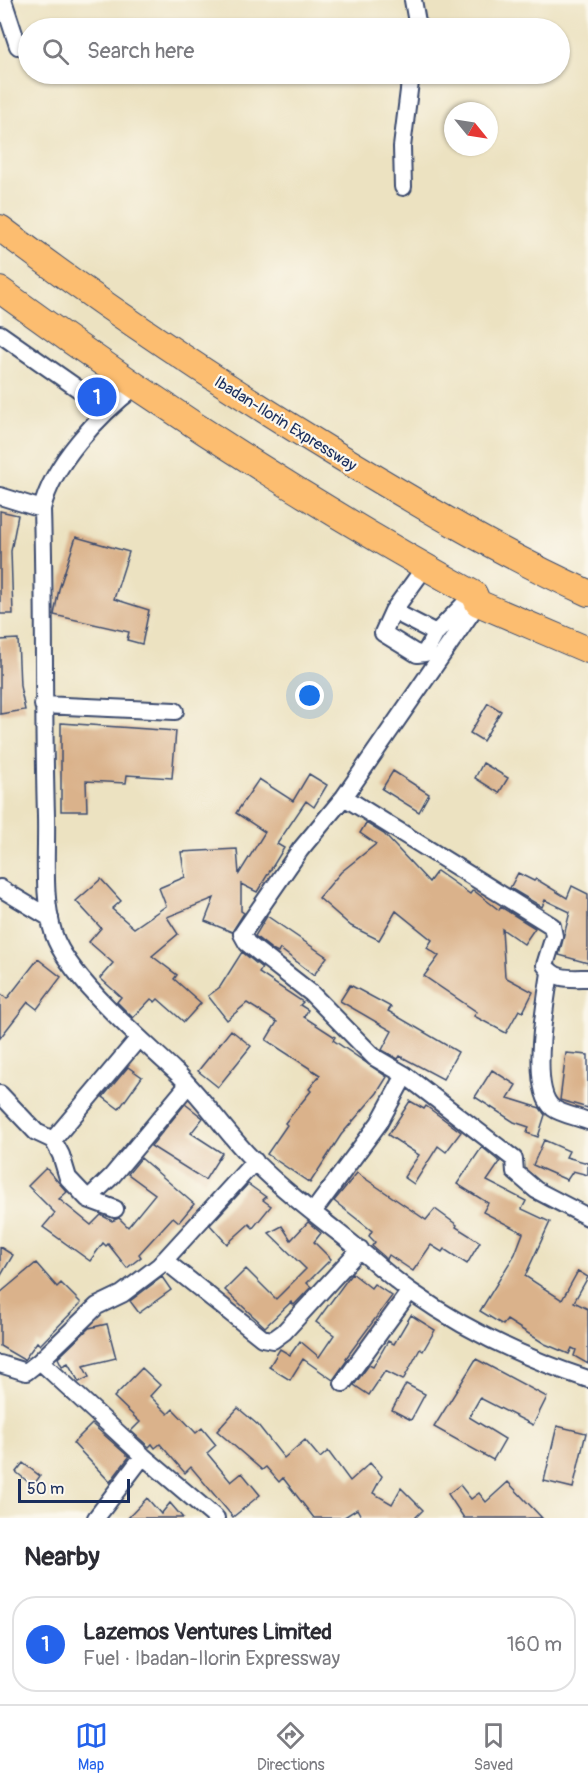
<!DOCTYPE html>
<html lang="en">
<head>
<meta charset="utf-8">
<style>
  :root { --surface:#fff; --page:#f7f7f7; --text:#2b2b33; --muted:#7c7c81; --line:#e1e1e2; --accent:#2563eb }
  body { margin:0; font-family:Pangolin,sans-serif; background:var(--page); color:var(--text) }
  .compass { position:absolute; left:444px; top:102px; width:54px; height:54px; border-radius:50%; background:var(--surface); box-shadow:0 2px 4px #0004; rotate:120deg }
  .scale { position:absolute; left:18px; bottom:15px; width:112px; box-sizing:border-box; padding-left:6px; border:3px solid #1b2f5e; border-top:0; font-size:16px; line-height:21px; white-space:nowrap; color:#1b2f5e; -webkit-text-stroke:4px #fbf7ec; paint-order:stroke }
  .you { position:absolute; left:310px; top:696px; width:21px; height:21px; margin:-15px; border:4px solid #fff; border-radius:50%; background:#1a73e8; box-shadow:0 0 0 9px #1a73e833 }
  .badge { display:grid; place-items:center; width:39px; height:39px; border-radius:50%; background:var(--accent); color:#fff; font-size:20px; font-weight:700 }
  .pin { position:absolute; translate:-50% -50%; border:3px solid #fff; box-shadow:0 2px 6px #0006 }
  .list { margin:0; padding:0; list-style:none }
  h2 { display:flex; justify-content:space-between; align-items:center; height:78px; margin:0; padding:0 24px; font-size:26px }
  h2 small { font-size:20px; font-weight:400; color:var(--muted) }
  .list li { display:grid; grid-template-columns:39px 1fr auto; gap:18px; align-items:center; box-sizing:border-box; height:96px; margin:0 12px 12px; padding:0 12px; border:2px solid var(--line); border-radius:24px }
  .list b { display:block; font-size:22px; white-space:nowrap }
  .list p { margin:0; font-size:20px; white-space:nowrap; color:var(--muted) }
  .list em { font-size:20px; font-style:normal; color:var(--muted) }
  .icon { flex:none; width:33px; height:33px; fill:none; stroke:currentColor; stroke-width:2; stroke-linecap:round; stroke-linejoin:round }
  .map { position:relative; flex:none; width:588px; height:1518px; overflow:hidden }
  .search { position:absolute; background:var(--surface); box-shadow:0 2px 4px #0004; left:18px; right:18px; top:18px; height:66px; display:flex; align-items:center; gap:15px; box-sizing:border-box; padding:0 21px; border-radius:33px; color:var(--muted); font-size:22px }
  .sheet { height:186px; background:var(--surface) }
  nav { display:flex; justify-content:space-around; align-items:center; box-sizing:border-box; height:84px; border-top:2px solid var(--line); background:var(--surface); font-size:16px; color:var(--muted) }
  nav a { display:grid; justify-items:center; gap:3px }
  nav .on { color:var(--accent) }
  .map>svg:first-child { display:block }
</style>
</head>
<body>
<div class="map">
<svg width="588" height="1518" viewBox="0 0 588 1518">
  <rect width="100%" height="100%" fill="#fbf7ec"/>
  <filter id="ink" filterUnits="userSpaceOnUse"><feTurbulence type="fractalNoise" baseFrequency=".0167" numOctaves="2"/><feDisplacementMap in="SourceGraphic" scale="12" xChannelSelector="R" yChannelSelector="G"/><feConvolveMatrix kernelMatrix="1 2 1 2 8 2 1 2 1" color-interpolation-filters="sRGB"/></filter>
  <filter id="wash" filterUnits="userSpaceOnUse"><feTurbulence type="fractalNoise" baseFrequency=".008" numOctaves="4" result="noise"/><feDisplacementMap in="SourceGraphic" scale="24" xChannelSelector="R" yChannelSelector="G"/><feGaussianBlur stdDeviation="1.35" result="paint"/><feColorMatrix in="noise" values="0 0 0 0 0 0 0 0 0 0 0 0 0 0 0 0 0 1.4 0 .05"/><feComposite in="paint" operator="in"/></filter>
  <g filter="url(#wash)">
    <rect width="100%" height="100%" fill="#ece2c1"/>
    <g id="blocks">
      <!-- building -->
      <path fill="#dab28b" d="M 0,511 L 18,515 L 11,551 L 13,614 L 0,614 Z
        M 76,537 L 129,552 L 114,599 L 149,610 L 142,644 L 127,640 L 129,632 L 54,615 L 59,589 Z
        M 18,639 L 20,686 L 25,710 L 0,714 L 0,640 Z
        M 488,703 L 501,711 L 483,741 L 470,733 Z
        M 61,723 L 176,731 L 172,778 L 127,775 L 126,783 L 86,781 L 87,811 L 61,811 Z
        M 483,763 L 508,778 L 499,793 L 475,778 Z
        M 393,771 L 429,794 L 419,812 L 382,789 Z
        M 309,774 L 327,785 L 314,807 L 306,801 L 277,844 L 284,848 L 257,892 L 241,884 L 241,911 L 244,913 L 232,932 L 205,921 L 214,898 L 167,917 L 178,934 L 152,956 L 177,975 L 174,979 L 201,1003 L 184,1022 L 158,999 L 155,1002 L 151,999 L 133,1018 L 117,1002 L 121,997 L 100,978 L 113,963 L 89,942 L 101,928 L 76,901 L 101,879 L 121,901 L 112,909 L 134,928 L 166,906 L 159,888 L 185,877 L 181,852 L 237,849 L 239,874 L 265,832 L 236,813 L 259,779 L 293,801 Z
        M 366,823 L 384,834 L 429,882 L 437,871 L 470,894 L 473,890 L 499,910 L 501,907 L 535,928 L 524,944 L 502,929 L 505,977 L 533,992 L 523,1012 L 519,1010 L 506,1033 L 474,1016 L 477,1012 L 424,976 L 439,956 L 427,948 L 432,940 L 396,911 L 379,940 L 351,926 L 319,898 L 341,872 L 376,844 L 360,833 Z
        M 518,873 L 534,881 L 536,879 L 567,898 L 572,886 L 588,894 L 588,963 L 559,955 L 570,912 L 545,900 L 542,907 L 510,888 Z
        M 267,916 L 327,957 L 314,975 L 280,949 L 278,953 L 274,951 L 255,936 Z
        M 242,952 L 262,968 L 259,973 L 303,1002 L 300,1005 L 308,1010 L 304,1017 L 335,1037 L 333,1040 L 387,1077 L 377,1093 L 341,1135 L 310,1183 L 267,1154 L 287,1125 L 285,1123 L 311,1091 L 309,1089 L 320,1075 L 266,1040 L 277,1022 L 247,1003 L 227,1020 L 208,996 L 220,987 Z
        M 38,959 L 61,977 L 37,1009 L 28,1002 L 0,1038 L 0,993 L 7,999 Z
        M 350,985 L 391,1007 L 388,1011 L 458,1052 L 443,1079 L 400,1056 L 398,1059 L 382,1050 L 392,1031 L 340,1001 Z
        M 231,1030 L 251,1046 L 218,1087 L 198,1071 Z
        M 566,1053 L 588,1055 L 588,1108 L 560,1100 Z
        M 128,1067 L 142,1077 L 119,1109 L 103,1097 Z
        M 492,1070 L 516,1085 L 508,1098 L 540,1108 L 545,1115 L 538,1137 L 527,1133 L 529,1127 L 514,1122 L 475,1097 Z
        M 410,1101 L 424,1109 L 426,1106 L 461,1132 L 446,1152 L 438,1146 L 414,1184 L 404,1177 L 419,1155 L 388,1135 Z
        M 185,1104 L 203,1118 L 191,1133 L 222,1153 L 205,1180 L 151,1146 Z
        M 544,1140 L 569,1151 L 566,1157 L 588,1163 L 588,1175 L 573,1171 L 567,1180 L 533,1165 Z
        M 482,1147 L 500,1162 L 487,1181 L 526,1201 L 522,1209 L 550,1222 L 525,1276 L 562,1300 L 578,1271 L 588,1277 L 574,1302 L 588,1309 L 588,1364 L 574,1356 L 576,1350 L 572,1348 L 569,1354 L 545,1344 L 507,1320 L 503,1325 L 480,1311 L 515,1254 L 523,1233 L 483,1212 L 488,1203 L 457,1184 Z
        M 141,1158 L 194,1204 L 179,1222 L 173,1217 L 139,1254 L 141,1257 L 127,1268 L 108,1244 L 106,1246 L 103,1243 L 90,1261 L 43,1227 L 55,1213 L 28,1186 L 46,1168 L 67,1192 L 59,1199 L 91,1225 L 101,1215 L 112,1221 L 119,1218 L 128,1227 L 155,1194 L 128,1174 Z
        M 357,1173 L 426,1220 L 435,1209 L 457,1225 L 456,1227 L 480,1242 L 467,1264 L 444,1249 L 442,1252 L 431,1245 L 413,1271 L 389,1255 L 387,1259 L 372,1246 L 375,1242 L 369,1236 L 372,1231 L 334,1201 Z
        M 248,1184 L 266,1197 L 263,1200 L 271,1206 L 253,1228 L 249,1224 L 227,1244 L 210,1225 Z
        M 308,1222 L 321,1233 L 314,1242 L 331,1259 L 307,1283 L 311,1287 L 294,1305 L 291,1302 L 265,1327 L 225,1290 L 246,1269 L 276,1299 L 306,1269 L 269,1233 L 282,1226 L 291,1240 Z
        M 0,1247 L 13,1255 L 0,1277 Z
        M 36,1263 L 57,1287 L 61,1283 L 81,1303 L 40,1345 L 37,1342 L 24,1360 L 0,1346 L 0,1293 Z
        M 352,1273 L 371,1288 L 374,1284 L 392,1296 L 346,1358 L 348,1359 L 333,1380 L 303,1359 L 290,1380 L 269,1367 L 280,1349 L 290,1355 L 300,1341 L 319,1357 L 334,1335 L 316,1322 Z
        M 162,1277 L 171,1290 L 139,1313 L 130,1301 Z
        M 411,1315 L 435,1330 L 423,1351 L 420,1349 L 403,1380 L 385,1371 L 369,1395 L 354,1385 L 369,1365 L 373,1367 L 388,1341 L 394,1344 Z
        M 107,1324 L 116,1358 L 83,1366 L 89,1377 L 79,1382 L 68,1363 L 62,1366 L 58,1358 L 89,1328 Z
        M 476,1359 L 547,1397 L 533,1425 L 480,1398 L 469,1417 L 505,1439 L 493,1460 L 434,1427 Z
        M 142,1368 L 160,1385 L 150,1396 L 168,1414 L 173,1409 L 196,1433 L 202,1428 L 216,1445 L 207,1453 L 231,1482 L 242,1473 L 260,1495 L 233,1517 L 191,1467 L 185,1473 L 160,1444 L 155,1448 L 152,1444 L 149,1447 L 131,1431 L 140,1422 L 114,1397 Z
        M 406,1384 L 425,1394 L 411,1420 L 392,1410 Z
        M 238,1408 L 258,1425 L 284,1458 L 305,1440 L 320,1458 L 328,1451 L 350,1481 L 370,1463 L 382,1476 L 373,1493 L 392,1504 L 401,1488 L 423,1510 L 415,1518 L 362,1518 L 357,1509 L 343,1518 L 314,1518 L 283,1478 L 279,1482 L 266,1467 L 262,1470 L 217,1431 Z
        M 92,1424 L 129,1457 L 110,1482 L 73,1443 Z
        M 557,1426 L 586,1433 L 573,1488 L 544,1481 Z
        M 23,1463 L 40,1476 L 33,1486 L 16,1472 Z
        M 508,1482 L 542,1518 L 464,1518 L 448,1494 L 460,1485 L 471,1499 L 479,1493 L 486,1502 Z
        M 147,1498 L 161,1514 L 170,1503 L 183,1518 L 128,1518 Z"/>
    </g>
  </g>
  <g filter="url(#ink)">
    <use href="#blocks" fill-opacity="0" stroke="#3a4a6d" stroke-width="1.5"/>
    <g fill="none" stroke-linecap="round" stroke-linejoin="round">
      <defs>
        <path id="minor" d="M 3,0 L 18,46
          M 413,0 L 418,28
          M 403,187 L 402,147 L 411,74
          M 0,334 L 107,409
          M 135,387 C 100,414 52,464 42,509 C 45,611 43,714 46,816 C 47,854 42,899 54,935 C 69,978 140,1038 174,1070 C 203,1097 225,1132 253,1160 C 282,1189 316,1215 349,1241 C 369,1257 389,1276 410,1291 C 465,1330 524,1358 588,1379
          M 0,496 L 42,509
          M 425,567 L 393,611 L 436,633 L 474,594
          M 478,603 L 344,797 L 300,850 L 242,934 L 247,943 L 311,993 L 374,1057 L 405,1075 L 514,1159 L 515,1172 L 536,1190 L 588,1217
          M 393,611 L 383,633 L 417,654 L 425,653 L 436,633
          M 43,705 L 175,711
          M 344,797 L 552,926 L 554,936 L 545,965 C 555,981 571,978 588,978
          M 0,888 L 50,918
          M 550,973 C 546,1000 529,1089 553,1108 C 561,1114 578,1117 588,1121
          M 0,1094 L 36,1132 L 53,1140 L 61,1155 L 68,1178 L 88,1199
          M 53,1140 L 138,1039
          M 115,1209 L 88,1199 L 112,1176 L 188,1085
          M 313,1212 L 379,1123 L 405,1075
          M 164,1260 L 262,1338 L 273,1340 L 284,1332 L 360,1249
          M 40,1361 L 97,1306 L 122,1294 L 159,1266 L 255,1161
          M 0,1364 L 26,1372 L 40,1361 L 143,1456 L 216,1518
          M 343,1383 L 410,1291
          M 96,1518 L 143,1456"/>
        <path id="highway" d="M 0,228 C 107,309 219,383 334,453 C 417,503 500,553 588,593
          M 0,290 C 152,401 309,503 474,594 L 478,603 L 588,650"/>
      </defs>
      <!-- minor casing -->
      <use href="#minor" stroke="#3a4a6d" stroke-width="20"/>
      <!-- highway casing -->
      <use href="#highway" stroke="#3a4a6d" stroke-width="28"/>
      <!-- minor -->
      <use href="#minor" stroke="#fff" stroke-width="16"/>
      <!-- highway -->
      <use href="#highway" stroke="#fcbd6f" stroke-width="26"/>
    </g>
  </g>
  <g text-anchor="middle" stroke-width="4.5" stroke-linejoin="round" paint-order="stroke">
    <!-- street labels -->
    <g font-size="16" fill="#1b2f5e" stroke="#fbf7ec">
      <text transform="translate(286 423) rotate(32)" y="6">Ibadan-Ilorin Expressway</text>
    </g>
  </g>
</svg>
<svg class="compass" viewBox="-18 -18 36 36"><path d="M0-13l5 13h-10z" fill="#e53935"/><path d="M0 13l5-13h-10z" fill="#7c7c81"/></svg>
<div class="scale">50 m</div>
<div class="you"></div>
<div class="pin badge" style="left:97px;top:397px">1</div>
<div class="search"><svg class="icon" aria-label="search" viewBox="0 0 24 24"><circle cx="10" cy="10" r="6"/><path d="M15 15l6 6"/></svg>Search here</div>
</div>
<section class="sheet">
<h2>Nearby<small></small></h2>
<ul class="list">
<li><span class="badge">1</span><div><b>Lazemos Ventures Limited</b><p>Fuel · Ibadan-Ilorin Expressway</p></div><em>160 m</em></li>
</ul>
</section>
<nav>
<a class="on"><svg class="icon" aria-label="map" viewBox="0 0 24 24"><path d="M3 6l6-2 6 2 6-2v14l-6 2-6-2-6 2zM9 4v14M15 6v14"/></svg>Map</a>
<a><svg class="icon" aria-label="directions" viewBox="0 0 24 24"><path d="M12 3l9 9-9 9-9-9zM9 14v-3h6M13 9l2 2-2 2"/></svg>Directions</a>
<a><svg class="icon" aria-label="saved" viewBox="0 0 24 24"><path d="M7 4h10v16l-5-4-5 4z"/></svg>Saved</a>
</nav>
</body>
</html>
